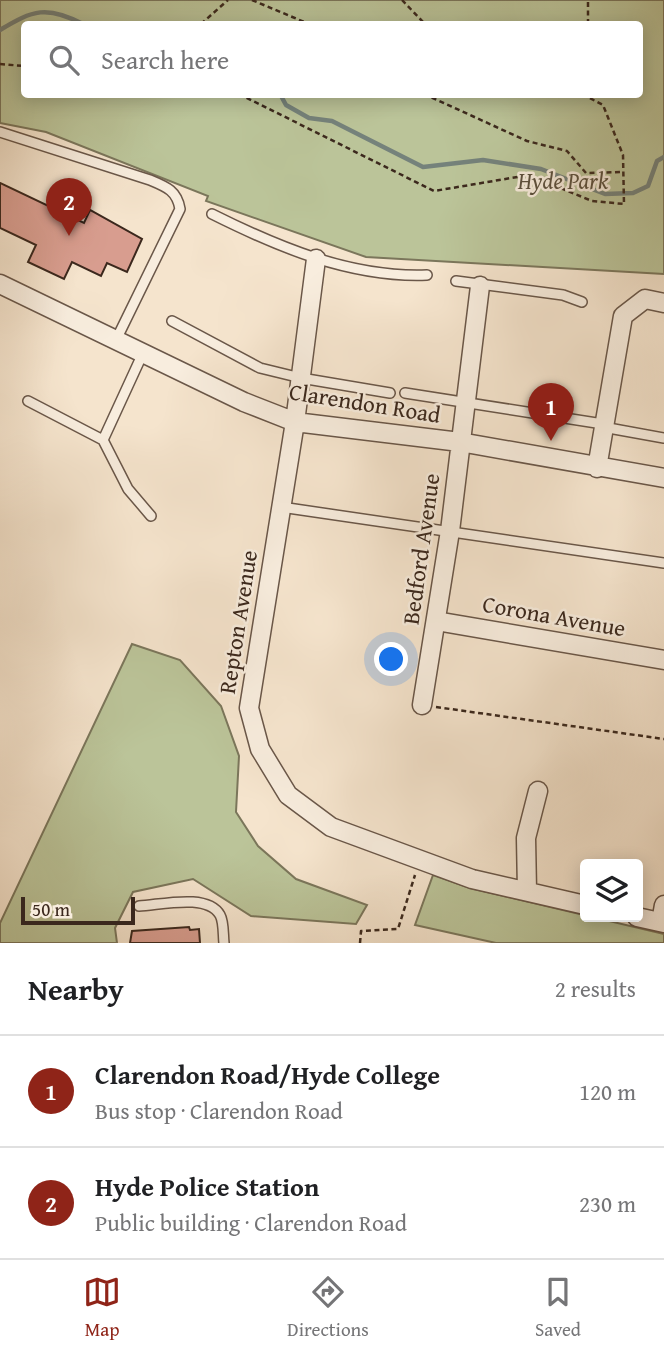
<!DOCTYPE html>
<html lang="en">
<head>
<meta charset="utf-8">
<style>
  :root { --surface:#fff; --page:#f6f6f6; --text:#202124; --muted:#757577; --line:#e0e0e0; --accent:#8f2418 }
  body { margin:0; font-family:"Gentium Book Plus",serif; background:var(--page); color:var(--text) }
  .controls { position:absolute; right:21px; bottom:21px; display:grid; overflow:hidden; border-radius:7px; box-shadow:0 4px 18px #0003 }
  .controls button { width:63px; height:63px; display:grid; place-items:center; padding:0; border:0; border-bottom:2px solid var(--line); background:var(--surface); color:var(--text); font:35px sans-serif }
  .scale { position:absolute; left:21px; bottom:18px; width:114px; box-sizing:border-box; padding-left:7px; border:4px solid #3b281d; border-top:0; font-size:19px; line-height:24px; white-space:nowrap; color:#3b281d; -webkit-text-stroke:5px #f8edde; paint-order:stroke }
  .you { position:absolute; left:392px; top:660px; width:24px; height:24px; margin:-18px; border:5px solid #fff; border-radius:50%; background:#1a73e8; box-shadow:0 0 0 10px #1a73e833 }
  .badge { display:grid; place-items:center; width:46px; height:46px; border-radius:50%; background:var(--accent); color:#fff; font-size:23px; font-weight:700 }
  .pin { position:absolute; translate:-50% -58px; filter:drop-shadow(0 2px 4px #0008) }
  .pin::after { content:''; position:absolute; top:37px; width:24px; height:21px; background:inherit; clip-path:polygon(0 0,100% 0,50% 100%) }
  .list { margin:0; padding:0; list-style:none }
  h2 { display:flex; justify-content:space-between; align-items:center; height:91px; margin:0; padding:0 28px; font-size:30px }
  h2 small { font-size:23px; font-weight:400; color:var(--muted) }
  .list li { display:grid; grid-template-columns:46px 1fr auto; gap:21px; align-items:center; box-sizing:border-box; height:112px; padding:0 28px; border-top:2px solid var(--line) }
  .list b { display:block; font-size:26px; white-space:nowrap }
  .list p { margin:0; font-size:23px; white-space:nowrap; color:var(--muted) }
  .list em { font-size:23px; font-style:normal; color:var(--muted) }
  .icon { flex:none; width:38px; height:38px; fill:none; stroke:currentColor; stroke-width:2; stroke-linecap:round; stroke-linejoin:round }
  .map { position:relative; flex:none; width:664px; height:943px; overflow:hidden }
  .search { position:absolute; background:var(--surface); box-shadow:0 4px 18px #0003; left:21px; right:21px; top:21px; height:77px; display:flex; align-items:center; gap:18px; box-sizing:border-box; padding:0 24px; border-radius:7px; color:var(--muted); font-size:26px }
  .sheet { height:315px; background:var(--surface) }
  nav { display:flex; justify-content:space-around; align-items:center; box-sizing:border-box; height:98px; border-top:2px solid var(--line); background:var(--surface); font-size:19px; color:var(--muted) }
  nav a { display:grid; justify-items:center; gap:4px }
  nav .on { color:var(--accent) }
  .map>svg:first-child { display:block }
</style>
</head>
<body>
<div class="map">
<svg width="664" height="943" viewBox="0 0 664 943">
  <rect width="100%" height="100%" fill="#f5e4cd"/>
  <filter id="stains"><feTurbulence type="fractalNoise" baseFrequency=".00286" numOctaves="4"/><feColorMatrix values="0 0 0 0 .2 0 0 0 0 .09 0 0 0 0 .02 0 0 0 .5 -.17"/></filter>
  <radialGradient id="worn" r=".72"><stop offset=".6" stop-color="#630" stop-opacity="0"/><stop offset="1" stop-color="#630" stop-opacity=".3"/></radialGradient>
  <!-- green -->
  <path fill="#bbc499" stroke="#7b765b" stroke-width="2" fill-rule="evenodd" d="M 0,0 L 664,0 L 664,274 L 366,257 L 206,201 L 208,196 L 46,132 L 0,123 ZM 24,24 L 640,24 L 640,94 L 24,94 Z
    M 132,644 L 180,660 L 221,706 L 239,756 L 236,812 L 258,846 L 296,879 L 367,905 L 356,924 L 251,916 L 193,879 L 133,892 L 115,928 L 117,943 L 0,943 L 0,923 Z
    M 433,875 L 470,888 L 664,934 L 664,943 L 496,943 L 415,925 Z"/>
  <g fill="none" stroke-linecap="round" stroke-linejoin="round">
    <!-- stream -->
    <path stroke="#75827b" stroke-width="4.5" d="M 0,30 C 33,10 47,5 83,24
      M 280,94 L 286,105 L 309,118 L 332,121 L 423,167 L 483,160 L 541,169 L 605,194 L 633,193 L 648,186 L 657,161 L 664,157"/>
  </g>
  <!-- building -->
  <path fill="#d89d8f" stroke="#3b281d" stroke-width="2" d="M 0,183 L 84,223 L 90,210 L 142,239 L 127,272 L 107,263 L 101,276 L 72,262 L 64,279 L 28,262 L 36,245 L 0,228 Z
    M 189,927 L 190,930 L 199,929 L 200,943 L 130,943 L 132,931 Z"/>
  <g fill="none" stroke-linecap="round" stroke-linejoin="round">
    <defs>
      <path id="lane" d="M 0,132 L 150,180 C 167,187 177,191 180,209 L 116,340
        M 212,214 C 278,247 351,278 427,275
        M 456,281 L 563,295 L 582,302
        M 172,321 L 260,368 L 301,378 L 390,393
        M 405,393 L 603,424
        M 28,401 L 103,440 L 143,353
        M 603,427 L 664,438
        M 103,440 L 128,489 L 151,516
        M 281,507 L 664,563
        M 139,906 C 161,905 207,893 220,915 C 224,922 223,935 224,943"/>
      <path id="street" d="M 316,259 L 295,422 L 249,708 L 260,749 L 288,795 L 331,827 L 472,879 L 585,905
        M 0,284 L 244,402 L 295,422 L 460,442 L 664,478
        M 597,468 L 623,316 L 645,299 L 664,303
        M 436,621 L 664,660
        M 422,705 L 450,531 L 480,286
        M 527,891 L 526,838 L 538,791
        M 637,917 L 664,923
        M 661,922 L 664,905"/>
    </defs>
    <!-- lane casing -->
    <use href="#lane" stroke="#6a5749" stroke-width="12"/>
    <!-- street casing -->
    <use href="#street" stroke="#6a5749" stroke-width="21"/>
    <!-- path -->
    <path stroke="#3b281d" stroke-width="2.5" stroke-dasharray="5 3.5" stroke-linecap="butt" d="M 252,0 L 309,24
      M 402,0 L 425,24
      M 201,24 L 228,0
      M 588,24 L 588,0
      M 0,64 L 24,66
      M 239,94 L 434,191 L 529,175 L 592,201 L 624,204 L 623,155 L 603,105 L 582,94
      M 424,94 L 527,141 L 567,151 L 586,173 L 623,172
      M 436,707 L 664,739
      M 360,943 L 361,931 L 398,929 L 415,875"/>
    <!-- lane -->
    <use href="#lane" stroke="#f8edde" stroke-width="9"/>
    <!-- street -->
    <use href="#street" stroke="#f8edde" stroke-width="18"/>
  </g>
  <g text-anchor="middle" stroke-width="5" stroke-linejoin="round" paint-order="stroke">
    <!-- park labels -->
    <g font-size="23" font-style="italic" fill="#5b4f3c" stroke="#f8edde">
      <text x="563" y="189">Hyde Park</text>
    </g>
    <!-- street labels -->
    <g font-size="23" fill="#3b281d" stroke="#f8edde">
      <text transform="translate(365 403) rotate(9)" y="8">Clarendon Road</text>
      <text transform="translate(421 549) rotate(-82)" y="8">Bedford Avenue</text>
      <text transform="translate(554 616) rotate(10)" y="8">Corona Avenue</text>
      <text transform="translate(238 622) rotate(-81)" y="8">Repton Avenue</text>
    </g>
  </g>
  <rect width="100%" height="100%" filter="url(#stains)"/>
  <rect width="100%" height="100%" fill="url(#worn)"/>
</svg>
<div class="controls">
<button><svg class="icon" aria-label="layers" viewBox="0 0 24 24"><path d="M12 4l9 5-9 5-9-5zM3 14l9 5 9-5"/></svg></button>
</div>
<div class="scale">50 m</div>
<div class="you"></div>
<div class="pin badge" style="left:551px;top:441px">1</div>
<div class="pin badge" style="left:69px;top:236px">2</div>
<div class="search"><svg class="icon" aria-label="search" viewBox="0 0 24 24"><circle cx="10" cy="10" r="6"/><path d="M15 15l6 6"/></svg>Search here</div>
</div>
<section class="sheet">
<h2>Nearby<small>2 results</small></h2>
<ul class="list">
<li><span class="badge">1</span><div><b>Clarendon Road/Hyde College</b><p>Bus stop · Clarendon Road</p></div><em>120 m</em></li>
<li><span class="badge">2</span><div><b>Hyde Police Station</b><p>Public building · Clarendon Road</p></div><em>230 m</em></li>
</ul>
</section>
<nav>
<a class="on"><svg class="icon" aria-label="map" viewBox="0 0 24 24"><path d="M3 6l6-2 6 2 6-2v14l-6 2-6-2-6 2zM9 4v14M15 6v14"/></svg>Map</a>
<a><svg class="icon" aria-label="directions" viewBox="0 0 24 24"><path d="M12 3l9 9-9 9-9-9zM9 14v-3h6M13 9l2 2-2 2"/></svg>Directions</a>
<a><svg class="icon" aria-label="saved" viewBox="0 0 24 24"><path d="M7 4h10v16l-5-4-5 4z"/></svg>Saved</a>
</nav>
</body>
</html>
